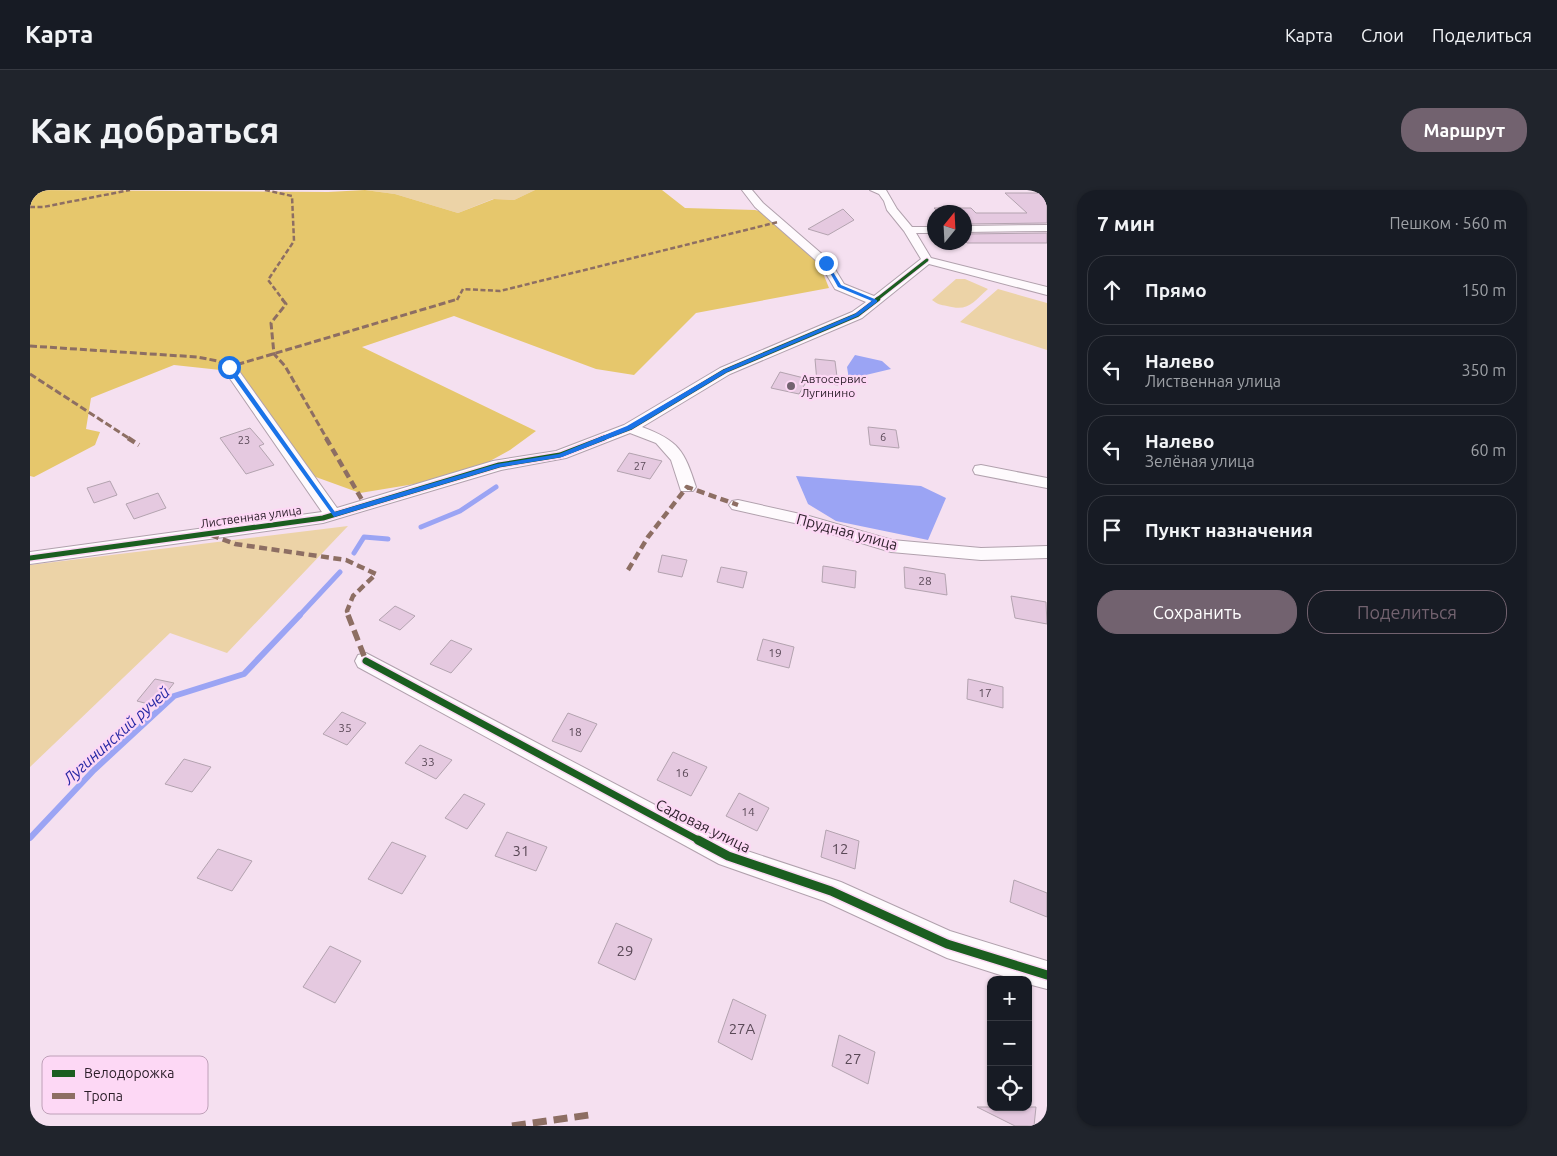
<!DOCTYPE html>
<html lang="ru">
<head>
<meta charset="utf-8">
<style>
  :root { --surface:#171b24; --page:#20242c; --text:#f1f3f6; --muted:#9ea1a6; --line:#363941; --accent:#72626f }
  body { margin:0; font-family:Ubuntu,sans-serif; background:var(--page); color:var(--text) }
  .controls { position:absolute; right:15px; bottom:15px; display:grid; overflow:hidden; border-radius:10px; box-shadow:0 1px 4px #0004 }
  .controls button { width:45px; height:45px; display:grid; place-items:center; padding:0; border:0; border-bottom:1px solid var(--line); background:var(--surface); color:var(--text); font:25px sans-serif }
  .compass { position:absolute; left:897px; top:15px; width:45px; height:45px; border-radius:50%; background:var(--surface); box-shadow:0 1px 4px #0004; rotate:18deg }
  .stop { position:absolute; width:15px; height:15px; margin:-11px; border:4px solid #1a73e8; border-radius:50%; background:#fff }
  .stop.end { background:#1a73e8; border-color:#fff; box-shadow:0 1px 5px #0008 }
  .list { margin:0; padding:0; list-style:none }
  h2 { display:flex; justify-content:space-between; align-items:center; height:65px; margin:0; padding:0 20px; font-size:21px }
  h2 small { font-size:16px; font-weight:400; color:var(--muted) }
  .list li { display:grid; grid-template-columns:32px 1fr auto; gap:15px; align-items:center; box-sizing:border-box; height:70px; margin:0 10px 10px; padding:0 10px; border:1px solid var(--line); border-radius:20px }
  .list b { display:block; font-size:19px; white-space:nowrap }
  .list p { margin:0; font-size:16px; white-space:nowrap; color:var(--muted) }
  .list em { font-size:16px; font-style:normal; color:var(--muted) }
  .actions { display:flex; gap:10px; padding:15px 20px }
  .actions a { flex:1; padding:11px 0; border:1px solid var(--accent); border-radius:20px; text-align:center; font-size:18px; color:var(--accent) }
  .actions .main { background:var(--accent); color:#fff }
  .icon { flex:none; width:28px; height:28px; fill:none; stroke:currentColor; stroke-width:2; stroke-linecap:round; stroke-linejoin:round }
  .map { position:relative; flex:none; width:1017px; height:936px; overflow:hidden; border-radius:20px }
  header { display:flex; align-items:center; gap:30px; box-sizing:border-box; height:70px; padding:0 25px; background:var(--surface); border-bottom:1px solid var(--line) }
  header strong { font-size:24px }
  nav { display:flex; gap:28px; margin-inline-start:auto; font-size:18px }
  .intro { display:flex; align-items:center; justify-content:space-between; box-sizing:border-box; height:120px; padding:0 30px }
  h1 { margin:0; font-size:35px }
  .button { padding:12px 22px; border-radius:20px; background:var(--accent); color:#fff; font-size:18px; font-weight:700 }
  main { display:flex; gap:30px; padding:0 30px }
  aside { flex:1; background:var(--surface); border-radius:20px; box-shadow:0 1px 4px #0004 }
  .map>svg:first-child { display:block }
</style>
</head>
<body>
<header>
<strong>Карта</strong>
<nav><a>Карта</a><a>Слои</a><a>Поделиться</a></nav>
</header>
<div class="intro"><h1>Как добраться</h1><a class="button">Маршрут</a></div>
<main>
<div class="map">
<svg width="1017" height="936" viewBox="0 0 1017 936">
  <rect width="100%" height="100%" fill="#f5e0f0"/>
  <!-- green -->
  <path fill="#ecd3a7" d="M 335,0 L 505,0 L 484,10 L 463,9 L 428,23 L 365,4 Z
    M 926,89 L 935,89 L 958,99 C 943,112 939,122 917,116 C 911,115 907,114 902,110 Z
    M 968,99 L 1017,113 L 1017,160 L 930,132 Z
    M 318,336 L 197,463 L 140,443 L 0,577 L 0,375 Z"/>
  <!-- forest -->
  <path fill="#e6c76c" d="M 7,0 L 298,2 L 335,0 L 365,4 L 428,23 L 464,9 L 484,10 L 505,0 L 632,0 L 655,18 L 725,20 L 743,25 L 767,54 L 789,73 L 799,98 L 666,123 L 604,185 L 566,179 L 424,126 L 332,157 L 506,241 L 480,260 L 433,286 L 330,303 L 283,286 L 209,182 L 144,175 L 61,208 L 56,239 L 70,242 L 65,255 L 4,287 L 0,286 L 0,2 Z"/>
  <!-- water -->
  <path fill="#9ba4f4" d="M 825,165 L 852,171 L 861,179 L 819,189 L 817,177 Z
    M 766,286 L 891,296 L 916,308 L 898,350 L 806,331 L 778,314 Z"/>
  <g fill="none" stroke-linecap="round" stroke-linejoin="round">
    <!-- stream-far1 -->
    <path stroke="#9ba4f4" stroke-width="5" d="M 391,337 L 430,321 L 466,297
      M 324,363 L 334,347 L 358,349
      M 269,426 L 310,382"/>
    <!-- stream -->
    <path stroke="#9ba4f4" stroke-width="6" d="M 0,648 L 64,580 L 144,506 L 214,484 L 270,425"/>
  </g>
  <!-- building -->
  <path fill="#e5c9e0" stroke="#b3a3af" d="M 975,3 L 1017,3 L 1017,33 L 934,34 L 934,22 L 908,22 L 904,18 L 941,18 L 946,23 L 997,23 Z
    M 813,19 L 824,30 L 798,45 L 778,39 Z
    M 1017,43 L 1017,53 L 937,53 L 934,50 L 934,44 Z
    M 785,169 L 805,171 L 808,195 L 787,192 Z
    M 750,182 L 778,189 L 769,204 L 741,198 Z
    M 838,237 L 866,240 L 869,258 L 840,255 Z
    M 220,238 L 234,254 L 229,256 L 244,275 L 216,284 L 190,248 Z
    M 599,263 L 632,271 L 620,289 L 587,281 Z
    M 80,291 L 87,305 L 64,313 L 57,298 Z
    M 128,303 L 136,318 L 104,329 L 96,314 Z
    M 632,365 L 657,370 L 652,387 L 628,382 Z
    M 793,376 L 826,381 L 825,398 L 792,392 Z
    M 691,377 L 717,382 L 713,398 L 687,392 Z
    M 874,377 L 915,384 L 917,405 L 875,398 Z
    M 981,406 L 1016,412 L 1017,434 L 985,428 Z
    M 365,416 L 385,426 L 370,440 L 349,430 Z
    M 733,449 L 764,457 L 759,478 L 727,470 Z
    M 421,450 L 442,459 L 421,483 L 400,474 Z
    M 125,489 L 144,493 L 126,516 L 107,511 Z
    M 938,489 L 973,497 L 973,518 L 937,509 Z
    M 312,522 L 336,533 L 317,555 L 293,544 Z
    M 538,523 L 567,534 L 551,562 L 522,551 Z
    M 390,555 L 422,570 L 406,589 L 375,573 Z
    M 643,562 L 677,577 L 661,606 L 627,590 Z
    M 154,569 L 181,577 L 162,602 L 135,594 Z
    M 709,603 L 739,618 L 727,641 L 696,626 Z
    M 434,604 L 455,614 L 437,639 L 415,628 Z
    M 796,640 L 829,651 L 825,679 L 791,667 Z
    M 477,642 L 517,657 L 506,681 L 465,666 Z
    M 362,652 L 396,666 L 372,704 L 338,689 Z
    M 188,659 L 222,671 L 202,701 L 167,688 Z
    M 984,690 L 1017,703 L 1017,727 L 980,712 Z
    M 586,733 L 622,749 L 605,790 L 568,773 Z
    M 300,756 L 331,771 L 305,813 L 273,797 Z
    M 703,809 L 736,825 L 722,870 L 688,852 Z
    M 809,845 L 845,862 L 838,894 L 802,876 Z
    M 947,917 L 1006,917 L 1004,936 L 985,936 Z"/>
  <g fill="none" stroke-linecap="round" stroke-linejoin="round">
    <defs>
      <path id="minor" d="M 712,0 L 722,0 L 733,13 L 800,71 L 814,94 L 844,106 L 891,69 L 874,41 L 857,20 L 854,11 L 849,4 L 840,0 L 856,0 L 867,19 L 882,37 L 904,37 L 904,43 L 886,43 L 901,68 L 1017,97 L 1017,105 L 899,74 L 832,128 L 700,184 L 612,237 C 649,251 654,260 666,297 L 663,301 L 651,301 L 641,270 L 626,253 L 600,243 L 536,268 L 471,280 L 293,333 L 0,374 L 0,362 L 292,322 L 192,177 L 194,174 L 204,174 L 307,318 L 463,271 L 526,261 L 594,235 L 690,178 L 822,122 L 836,112 L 805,99 L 791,75 L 725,17 Z
        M 1017,35 L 1017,41 L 934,42 L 934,36 Z
        M 951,275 L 1017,288 L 1017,298 L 945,284 L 943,280 L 945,276 Z
        M 708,310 L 779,326 L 862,350 L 951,358 L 1017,356 L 1017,368 L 951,370 L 861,362 L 769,334 L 702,319 L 699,315 L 702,311 Z
        M 336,463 L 705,657 L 811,692 L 920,741 L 1017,771 L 1017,799 L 998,794 L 998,790 L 986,790 L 917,768 L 794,711 L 689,674 L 328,477 L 325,471 L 328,465 Z"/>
    </defs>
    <!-- minor casing -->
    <use href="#minor" stroke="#b1a1ad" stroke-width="2"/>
    <!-- minor -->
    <use href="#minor" fill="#fefafd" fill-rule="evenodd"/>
    <!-- quiet-far4 -->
    <path stroke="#8d6e63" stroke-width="2.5" stroke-dasharray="5 2.5" stroke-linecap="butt" d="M 235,0 L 262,6 L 264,51 L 238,90 L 253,110
      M 0,17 L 13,17 L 100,0
      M 427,110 L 433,99 L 470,101 L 748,32"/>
    <!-- quiet-far3 -->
    <path stroke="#8d6e63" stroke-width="3" stroke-dasharray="7 3" stroke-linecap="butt" d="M 252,109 L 256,114 L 241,133 L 244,164 L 255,176 L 297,249
      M 0,156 L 167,167 L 188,171 L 199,177 L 428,109
      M 0,184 L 100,249"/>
    <!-- quiet-far2 -->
    <path stroke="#8d6e63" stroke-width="4.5" stroke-dasharray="8 4.5" stroke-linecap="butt" d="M 98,248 L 109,255
      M 296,248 L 335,315
      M 181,345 L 205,354 L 316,370 L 346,384 L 323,406 L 317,421 L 319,426
      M 598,380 L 618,347 L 657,297 L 708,315"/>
    <!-- quiet-far1 -->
    <path stroke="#8d6e63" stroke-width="5.5" stroke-dasharray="11 5.5" stroke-linecap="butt" d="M 318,425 L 336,471"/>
    <!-- quiet -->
    <path stroke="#8d6e63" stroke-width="7" stroke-dasharray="14 7" stroke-linecap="butt" d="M 482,936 L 559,925"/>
    <defs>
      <path id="cycleway-far4" d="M 846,110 L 897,70"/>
      <path id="cycleway-far3" d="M 571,249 L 600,238 L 695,181 L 827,125 L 848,109"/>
      <path id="cycleway-far2" d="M 0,368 L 293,328 L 469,275 L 530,265 L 574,248"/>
      <path id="cycleway-far1" d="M 336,471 L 670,651"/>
      <path id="cycleway" d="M 668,650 L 698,666 L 801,701 L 917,754 L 1017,785"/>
    </defs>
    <!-- cycleway-far4 casing -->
    <use href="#cycleway-far4" stroke="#fdd8f5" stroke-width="5"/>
    <!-- cycleway-far3 casing -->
    <use href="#cycleway-far3" stroke="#fdd8f5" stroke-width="6"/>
    <!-- cycleway-far2 casing -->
    <use href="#cycleway-far2" stroke="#fdd8f5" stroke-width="8"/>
    <!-- cycleway-far1 casing -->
    <use href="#cycleway-far1" stroke="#fdd8f5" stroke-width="10"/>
    <!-- cycleway casing -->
    <use href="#cycleway" stroke="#fdd8f5" stroke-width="12"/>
    <!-- cycleway-far4 -->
    <use href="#cycleway-far4" stroke="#1b5e20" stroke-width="3"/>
    <!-- cycleway-far3 -->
    <use href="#cycleway-far3" stroke="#1b5e20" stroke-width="4.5"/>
    <!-- cycleway-far2 -->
    <use href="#cycleway-far2" stroke="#1b5e20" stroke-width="5"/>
    <!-- cycleway-far1 -->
    <use href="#cycleway-far1" stroke="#1b5e20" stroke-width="7"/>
    <!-- cycleway -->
    <use href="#cycleway" stroke="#1b5e20" stroke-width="9"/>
  </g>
  <!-- route -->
  <path fill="#1a73e8" d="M 794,72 L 797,72 L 811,95 L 847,110 L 847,112 L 828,126 L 697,182 L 602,239 L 532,267 L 470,277 L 304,327 L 196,177 L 201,176 L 305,322 L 467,274 L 529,264 L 597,236 L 693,180 L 825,124 L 842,111 L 808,97 Z"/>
  <!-- markers -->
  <circle fill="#72626f" stroke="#fdd8f5" stroke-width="2" cx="761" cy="196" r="5"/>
  <g text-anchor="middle" stroke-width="4.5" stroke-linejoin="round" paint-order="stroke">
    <!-- far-number labels -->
    <g font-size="11" fill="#5a4957">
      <text x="853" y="251">6</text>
      <text x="214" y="254">23</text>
      <text x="610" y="280">27</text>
    </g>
    <!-- far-poi labels -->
    <g font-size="12" fill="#2b1e29" stroke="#fdd8f5" text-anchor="start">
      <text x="771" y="193">Автосервис<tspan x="771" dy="14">Лугинино</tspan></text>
    </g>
    <!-- far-street labels -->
    <g font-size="12" fill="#2b1e29" stroke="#fdd8f5">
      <text transform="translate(221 327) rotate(-8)" y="4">Лиственная улица</text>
    </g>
    <!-- number labels -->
    <g font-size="12" fill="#5a4957">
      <text x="895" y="395">28</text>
      <text x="745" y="467">19</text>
      <text x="955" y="507">17</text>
      <text x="315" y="542">35</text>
      <text x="545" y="546">18</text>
      <text x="398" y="576">33</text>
      <text x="652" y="587">16</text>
      <text x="718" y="626">14</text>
    </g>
    <!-- street labels -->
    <g font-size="15" fill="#2b1e29" stroke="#fdd8f5">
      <text transform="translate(817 342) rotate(15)" y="5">Прудная улица</text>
      <text transform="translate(673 636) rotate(26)" y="5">Садовая улица</text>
    </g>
    <!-- near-number labels -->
    <g font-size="15" fill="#5a4957">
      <text x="810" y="664">12</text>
      <text x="491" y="666">31</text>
      <text x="595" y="766">29</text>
      <text x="712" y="844">27А</text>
      <text x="823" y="874">27</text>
    </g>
    <!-- water labels -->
    <g font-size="16" font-style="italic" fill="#292aa5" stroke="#fdd8f5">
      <text transform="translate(86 545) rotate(-42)" y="6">Лугининский ручей</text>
    </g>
  </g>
  <!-- legend -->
  <rect x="12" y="866" width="166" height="58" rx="8" fill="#fdd8f5" stroke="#bea0b8" stroke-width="1"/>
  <rect x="22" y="880" width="23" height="7" fill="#1b5e20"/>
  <rect x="22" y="903" width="23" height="6" fill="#8d6e63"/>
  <g font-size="14" fill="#2b1e29">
    <text x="54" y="888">Велодорожка</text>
    <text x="54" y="911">Тропа</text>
  </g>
</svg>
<div class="controls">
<button>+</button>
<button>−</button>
<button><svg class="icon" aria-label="locate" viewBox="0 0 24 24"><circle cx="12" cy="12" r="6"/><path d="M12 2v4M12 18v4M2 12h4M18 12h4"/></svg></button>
</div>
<svg class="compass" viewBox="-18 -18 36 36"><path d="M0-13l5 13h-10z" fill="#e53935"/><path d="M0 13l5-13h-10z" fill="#9ea1a6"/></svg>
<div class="stop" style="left:199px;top:177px"></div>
<div class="stop end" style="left:796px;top:73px"></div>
</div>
<aside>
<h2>7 мин<small>Пешком · 560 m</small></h2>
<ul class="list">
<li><svg class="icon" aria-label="ahead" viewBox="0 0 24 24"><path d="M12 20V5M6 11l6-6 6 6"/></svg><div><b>Прямо</b></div><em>150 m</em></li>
<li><svg class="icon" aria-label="left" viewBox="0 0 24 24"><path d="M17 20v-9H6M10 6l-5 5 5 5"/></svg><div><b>Налево</b><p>Лиственная улица</p></div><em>350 m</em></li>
<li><svg class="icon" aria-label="left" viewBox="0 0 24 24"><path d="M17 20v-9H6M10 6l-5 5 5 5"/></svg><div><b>Налево</b><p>Зелёная улица</p></div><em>60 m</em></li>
<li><svg class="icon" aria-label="arrive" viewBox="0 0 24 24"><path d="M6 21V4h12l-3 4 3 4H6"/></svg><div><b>Пункт назначения</b></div></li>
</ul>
<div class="actions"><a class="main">Сохранить</a><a>Поделиться</a></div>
</aside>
</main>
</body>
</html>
